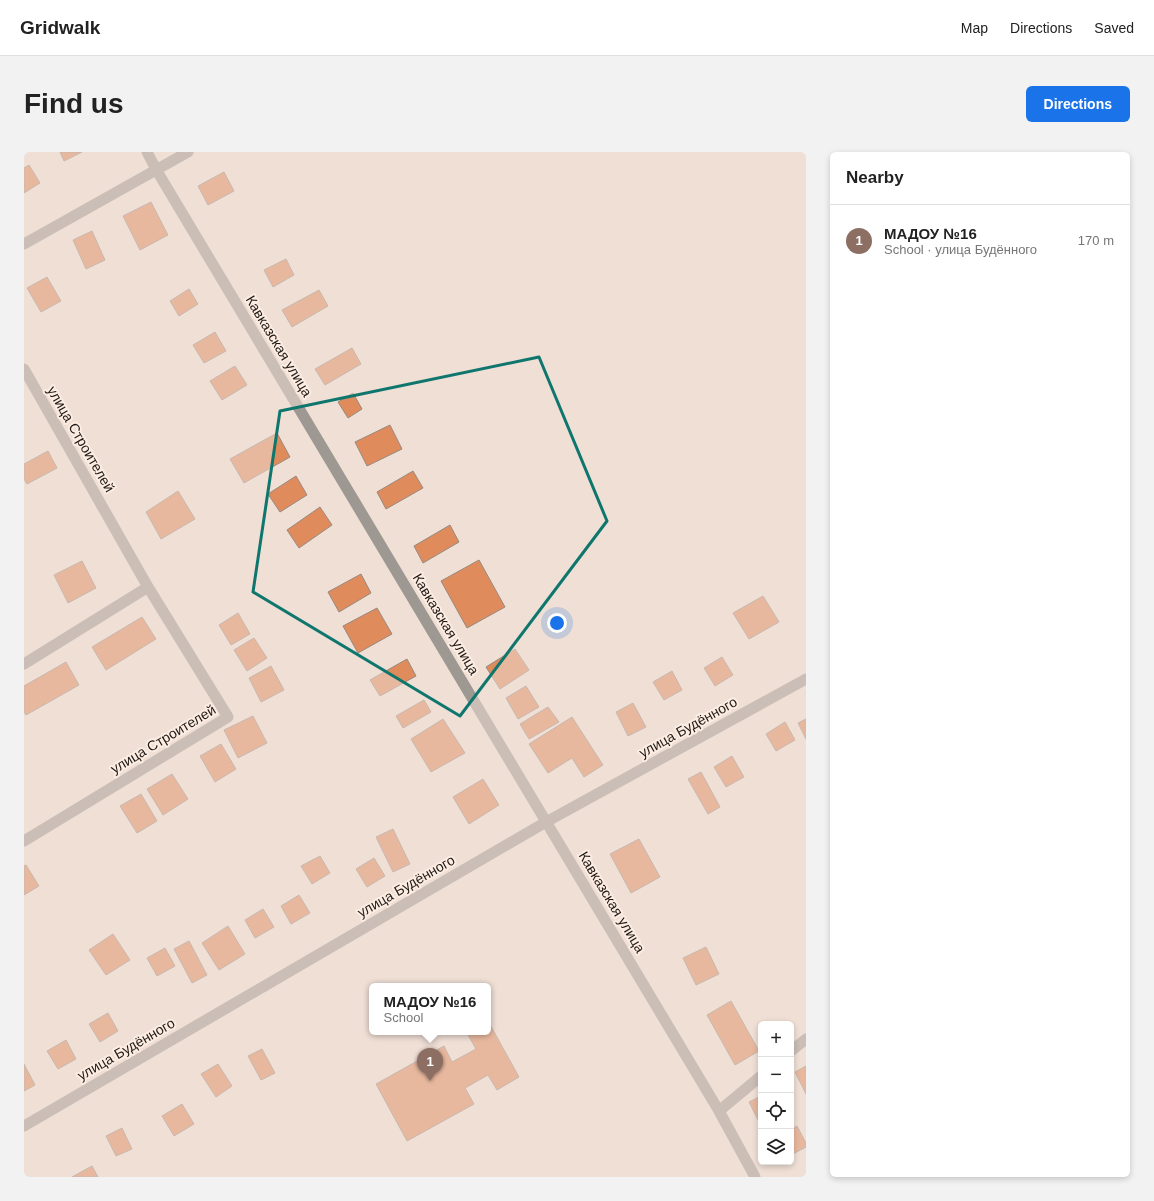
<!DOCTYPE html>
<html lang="en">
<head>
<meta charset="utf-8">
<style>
  :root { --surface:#fff; --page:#f2f2f2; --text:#222; --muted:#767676; --line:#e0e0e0; --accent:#1a73e8 }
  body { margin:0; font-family:Helvetica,sans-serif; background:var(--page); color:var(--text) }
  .controls { position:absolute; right:12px; bottom:12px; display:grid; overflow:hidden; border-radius:6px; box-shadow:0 2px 6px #0003 }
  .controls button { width:36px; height:36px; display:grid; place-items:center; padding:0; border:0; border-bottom:1px solid var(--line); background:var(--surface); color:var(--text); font:20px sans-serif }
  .you { position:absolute; left:533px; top:471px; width:14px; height:14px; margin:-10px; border:3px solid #fff; border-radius:50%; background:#1a73e8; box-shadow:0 0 0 6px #1a73e833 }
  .badge { display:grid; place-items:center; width:26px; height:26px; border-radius:50%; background:var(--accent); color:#fff; font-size:13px; font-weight:700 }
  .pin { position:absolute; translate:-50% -33px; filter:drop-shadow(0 1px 2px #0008) }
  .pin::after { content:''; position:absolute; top:21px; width:14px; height:12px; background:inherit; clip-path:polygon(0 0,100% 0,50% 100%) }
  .popup { position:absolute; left:345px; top:831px; width:122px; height:52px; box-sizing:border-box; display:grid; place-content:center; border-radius:6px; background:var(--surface); filter:drop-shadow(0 1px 3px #0005); font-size:13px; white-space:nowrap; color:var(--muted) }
  .popup b { font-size:15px; color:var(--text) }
  .popup::after { content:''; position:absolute; left:50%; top:100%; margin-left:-8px; border:8px solid transparent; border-top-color:var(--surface) }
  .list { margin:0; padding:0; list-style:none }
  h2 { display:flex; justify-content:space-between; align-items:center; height:52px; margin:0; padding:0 16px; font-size:17px }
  h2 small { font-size:13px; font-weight:400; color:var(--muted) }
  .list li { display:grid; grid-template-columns:26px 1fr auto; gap:12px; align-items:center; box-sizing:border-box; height:72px; padding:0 16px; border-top:1px solid var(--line) }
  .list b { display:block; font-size:15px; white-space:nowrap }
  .list p { margin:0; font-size:13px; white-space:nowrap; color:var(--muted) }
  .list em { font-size:13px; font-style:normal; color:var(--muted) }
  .icon { flex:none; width:22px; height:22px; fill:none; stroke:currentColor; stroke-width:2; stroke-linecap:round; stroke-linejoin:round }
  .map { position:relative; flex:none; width:782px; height:1025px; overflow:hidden; border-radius:6px }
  header { display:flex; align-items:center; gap:24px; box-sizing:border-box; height:56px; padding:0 20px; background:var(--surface); border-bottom:1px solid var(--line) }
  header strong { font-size:19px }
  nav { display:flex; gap:22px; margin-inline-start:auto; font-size:14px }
  .intro { display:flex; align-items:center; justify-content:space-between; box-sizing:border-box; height:96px; padding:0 24px }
  h1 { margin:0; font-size:28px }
  .button { padding:10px 18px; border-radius:6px; background:var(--accent); color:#fff; font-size:14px; font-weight:700 }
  main { display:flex; gap:24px; padding:0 24px }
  aside { flex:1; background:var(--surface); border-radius:6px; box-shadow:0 2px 6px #0003 }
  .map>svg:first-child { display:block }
</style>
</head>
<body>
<header>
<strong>Gridwalk</strong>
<nav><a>Map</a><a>Directions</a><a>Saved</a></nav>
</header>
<div class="intro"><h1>Find us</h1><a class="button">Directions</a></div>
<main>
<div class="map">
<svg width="782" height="1025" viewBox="0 0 782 1025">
  <rect width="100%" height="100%" fill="#efdfd5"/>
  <!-- building -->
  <path fill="#df8b5b" stroke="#988981" d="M 36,0 L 58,0 L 40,9 Z
    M 5,13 L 16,31 L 0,41 L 0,16 Z
    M 200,20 L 210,39 L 184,53 L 174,34 Z
    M 127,50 L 144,83 L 116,98 L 99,64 Z
    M 68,79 L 81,108 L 62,117 L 49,88 Z
    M 262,107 L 270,123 L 249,135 L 240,118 Z
    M 23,125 L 37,149 L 17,160 L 3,136 Z
    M 165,137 L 174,152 L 155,164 L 146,149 Z
    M 295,138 L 304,154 L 268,175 L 258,158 Z
    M 191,180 L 202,199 L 180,211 L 169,193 Z
    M 328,196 L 337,212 L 301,233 L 291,217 Z
    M 211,214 L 223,233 L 198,248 L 186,229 Z
    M 329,241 L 338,257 L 324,266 L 314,250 Z
    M 366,273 L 378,297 L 343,314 L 331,290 Z
    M 253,281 L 266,305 L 220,331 L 206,307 Z
    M 24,299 L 33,316 L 3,332 L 0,327 L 0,312 Z
    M 389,319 L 399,336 L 362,357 L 353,340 Z
    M 272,324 L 283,343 L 256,360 L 244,342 Z
    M 154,339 L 171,367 L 137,387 L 122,360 Z
    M 296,355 L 308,373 L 275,396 L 263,378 Z
    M 426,373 L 435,390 L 399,411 L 390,394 Z
    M 455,408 L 481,455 L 443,476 L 417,429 Z
    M 58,409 L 72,436 L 44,451 L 30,423 Z
    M 337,422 L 347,441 L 315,460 L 304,440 Z
    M 739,444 L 755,470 L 725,487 L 709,461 Z
    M 353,456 L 368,482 L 334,501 L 319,474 Z
    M 214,461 L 226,482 L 207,493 L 195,473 Z
    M 118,465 L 132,487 L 82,518 L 68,495 Z
    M 230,486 L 243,506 L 223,519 L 210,498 Z
    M 491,497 L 505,518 L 476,537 L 462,515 Z
    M 698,505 L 709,523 L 691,534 L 680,516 Z
    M 383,507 L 392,524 L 356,544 L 346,528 Z
    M 42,510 L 55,533 L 2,563 L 0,560 L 0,534 Z
    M 247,514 L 260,538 L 237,550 L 225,526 Z
    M 648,519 L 658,538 L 640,548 L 629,530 Z
    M 502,534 L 515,555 L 494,567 L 482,546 Z
    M 400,548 L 407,560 L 379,576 L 372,564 Z
    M 609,551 L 622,575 L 604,584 L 592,560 Z
    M 524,555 L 535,570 L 505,587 L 496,572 Z
    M 229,564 L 243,591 L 214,606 L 200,578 Z
    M 548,565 L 579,613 L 560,625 L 548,606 L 524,621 L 505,592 Z
    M 419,567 L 441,601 L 407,620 L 387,587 Z
    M 782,567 L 782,587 L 774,571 Z
    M 761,570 L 771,588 L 752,599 L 742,582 Z
    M 197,592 L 212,617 L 191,630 L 176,604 Z
    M 708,604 L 720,625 L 702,635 L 690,615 Z
    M 677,620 L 696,655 L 684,662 L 664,627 Z
    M 148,622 L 164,647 L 139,663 L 123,637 Z
    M 459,627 L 475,653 L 445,672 L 429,645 Z
    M 117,642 L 133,669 L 113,681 L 96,654 Z
    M 369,677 L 386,712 L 369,720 L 352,685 Z
    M 615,687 L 636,725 L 607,741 L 586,702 Z
    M 296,704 L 306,721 L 288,732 L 277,714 Z
    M 350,706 L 361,724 L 343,735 L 332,717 Z
    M 2,713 L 15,734 L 0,743 L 0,714 Z
    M 275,743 L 286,761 L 267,772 L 257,754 Z
    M 239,757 L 250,775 L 231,786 L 221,768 Z
    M 204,774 L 221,802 L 195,818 L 178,791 Z
    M 89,782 L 106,808 L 82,823 L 65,798 Z
    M 165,789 L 183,823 L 168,831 L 150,797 Z
    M 682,795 L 695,822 L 672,833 L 659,806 Z
    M 141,796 L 151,814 L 133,824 L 123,806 Z
    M 707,849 L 735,899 L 711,913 L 683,863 Z
    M 84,861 L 94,879 L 76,890 L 65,872 Z
    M 464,869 L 495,925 L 473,938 L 464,923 L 441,936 L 450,952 L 383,989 L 352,932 L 420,894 L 428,910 L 452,897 L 443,881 L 464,880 Z
    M 42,888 L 52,907 L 34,917 L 23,899 Z
    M 238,897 L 251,921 L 237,928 L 224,904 Z
    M 0,912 L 11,933 L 0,939 Z
    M 194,912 L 208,934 L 192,945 L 177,922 Z
    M 782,914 L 782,942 L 771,920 Z
    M 737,944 L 737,974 L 725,950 Z
    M 158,952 L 170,972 L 150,984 L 138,964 Z
    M 773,974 L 782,991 L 782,995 L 767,1003 L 767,978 Z
    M 98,976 L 108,997 L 92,1004 L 82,984 Z
    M 68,1014 L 74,1025 L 48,1025 Z"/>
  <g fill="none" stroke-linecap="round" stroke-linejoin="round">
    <!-- minor -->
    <path stroke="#9d9892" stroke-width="11" d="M 123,0 L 133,19 L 695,959 L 731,1025
      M 0,92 L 164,0
      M 0,217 L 124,435 L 0,512
      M 0,689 L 204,565 L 124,435
      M 767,899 L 782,887
      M 695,959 L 737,924
      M 0,974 L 522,670 L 782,527"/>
  </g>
  <!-- marked area -->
  <path d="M0 0H782V1025H0ZM 515,205 L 583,369 L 436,564 L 229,440 L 256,259 Z" fill="#efdfd5" fill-opacity=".55" fill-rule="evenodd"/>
  <path fill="none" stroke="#0f766e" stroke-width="3" stroke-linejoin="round" d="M 515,205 L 583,369 L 436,564 L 229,440 L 256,259 Z"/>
  <g text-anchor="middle" stroke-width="4" stroke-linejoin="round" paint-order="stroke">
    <!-- street labels -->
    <g font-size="14" fill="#1e1915" stroke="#fcece2">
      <text transform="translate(255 194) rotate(59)" y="5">Кавказская улица</text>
      <text transform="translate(57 287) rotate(60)" y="5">улица Строителей</text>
      <text transform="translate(422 472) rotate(59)" y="5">Кавказская улица</text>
      <text transform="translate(664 575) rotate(-29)" y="5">улица Будённого</text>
      <text transform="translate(139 587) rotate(-31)" y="5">улица Строителей</text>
      <text transform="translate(382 734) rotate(-30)" y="5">улица Будённого</text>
      <text transform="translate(588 750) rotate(59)" y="5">Кавказская улица</text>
      <text transform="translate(102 897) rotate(-30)" y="5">улица Будённого</text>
    </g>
  </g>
</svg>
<div class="controls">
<button>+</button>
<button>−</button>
<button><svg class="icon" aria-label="locate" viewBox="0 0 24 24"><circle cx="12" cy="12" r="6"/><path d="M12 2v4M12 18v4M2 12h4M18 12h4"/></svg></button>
<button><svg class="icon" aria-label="layers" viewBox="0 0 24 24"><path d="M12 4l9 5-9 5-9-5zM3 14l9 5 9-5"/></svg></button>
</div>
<div class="you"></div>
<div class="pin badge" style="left:406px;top:929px;background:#8d6e63">1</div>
<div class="popup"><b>МАДОУ №16</b>School</div>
</div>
<aside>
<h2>Nearby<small></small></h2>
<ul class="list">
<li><span class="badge" style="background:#8d6e63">1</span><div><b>МАДОУ №16</b><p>School · улица Будённого</p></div><em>170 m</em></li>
</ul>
</aside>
</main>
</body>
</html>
